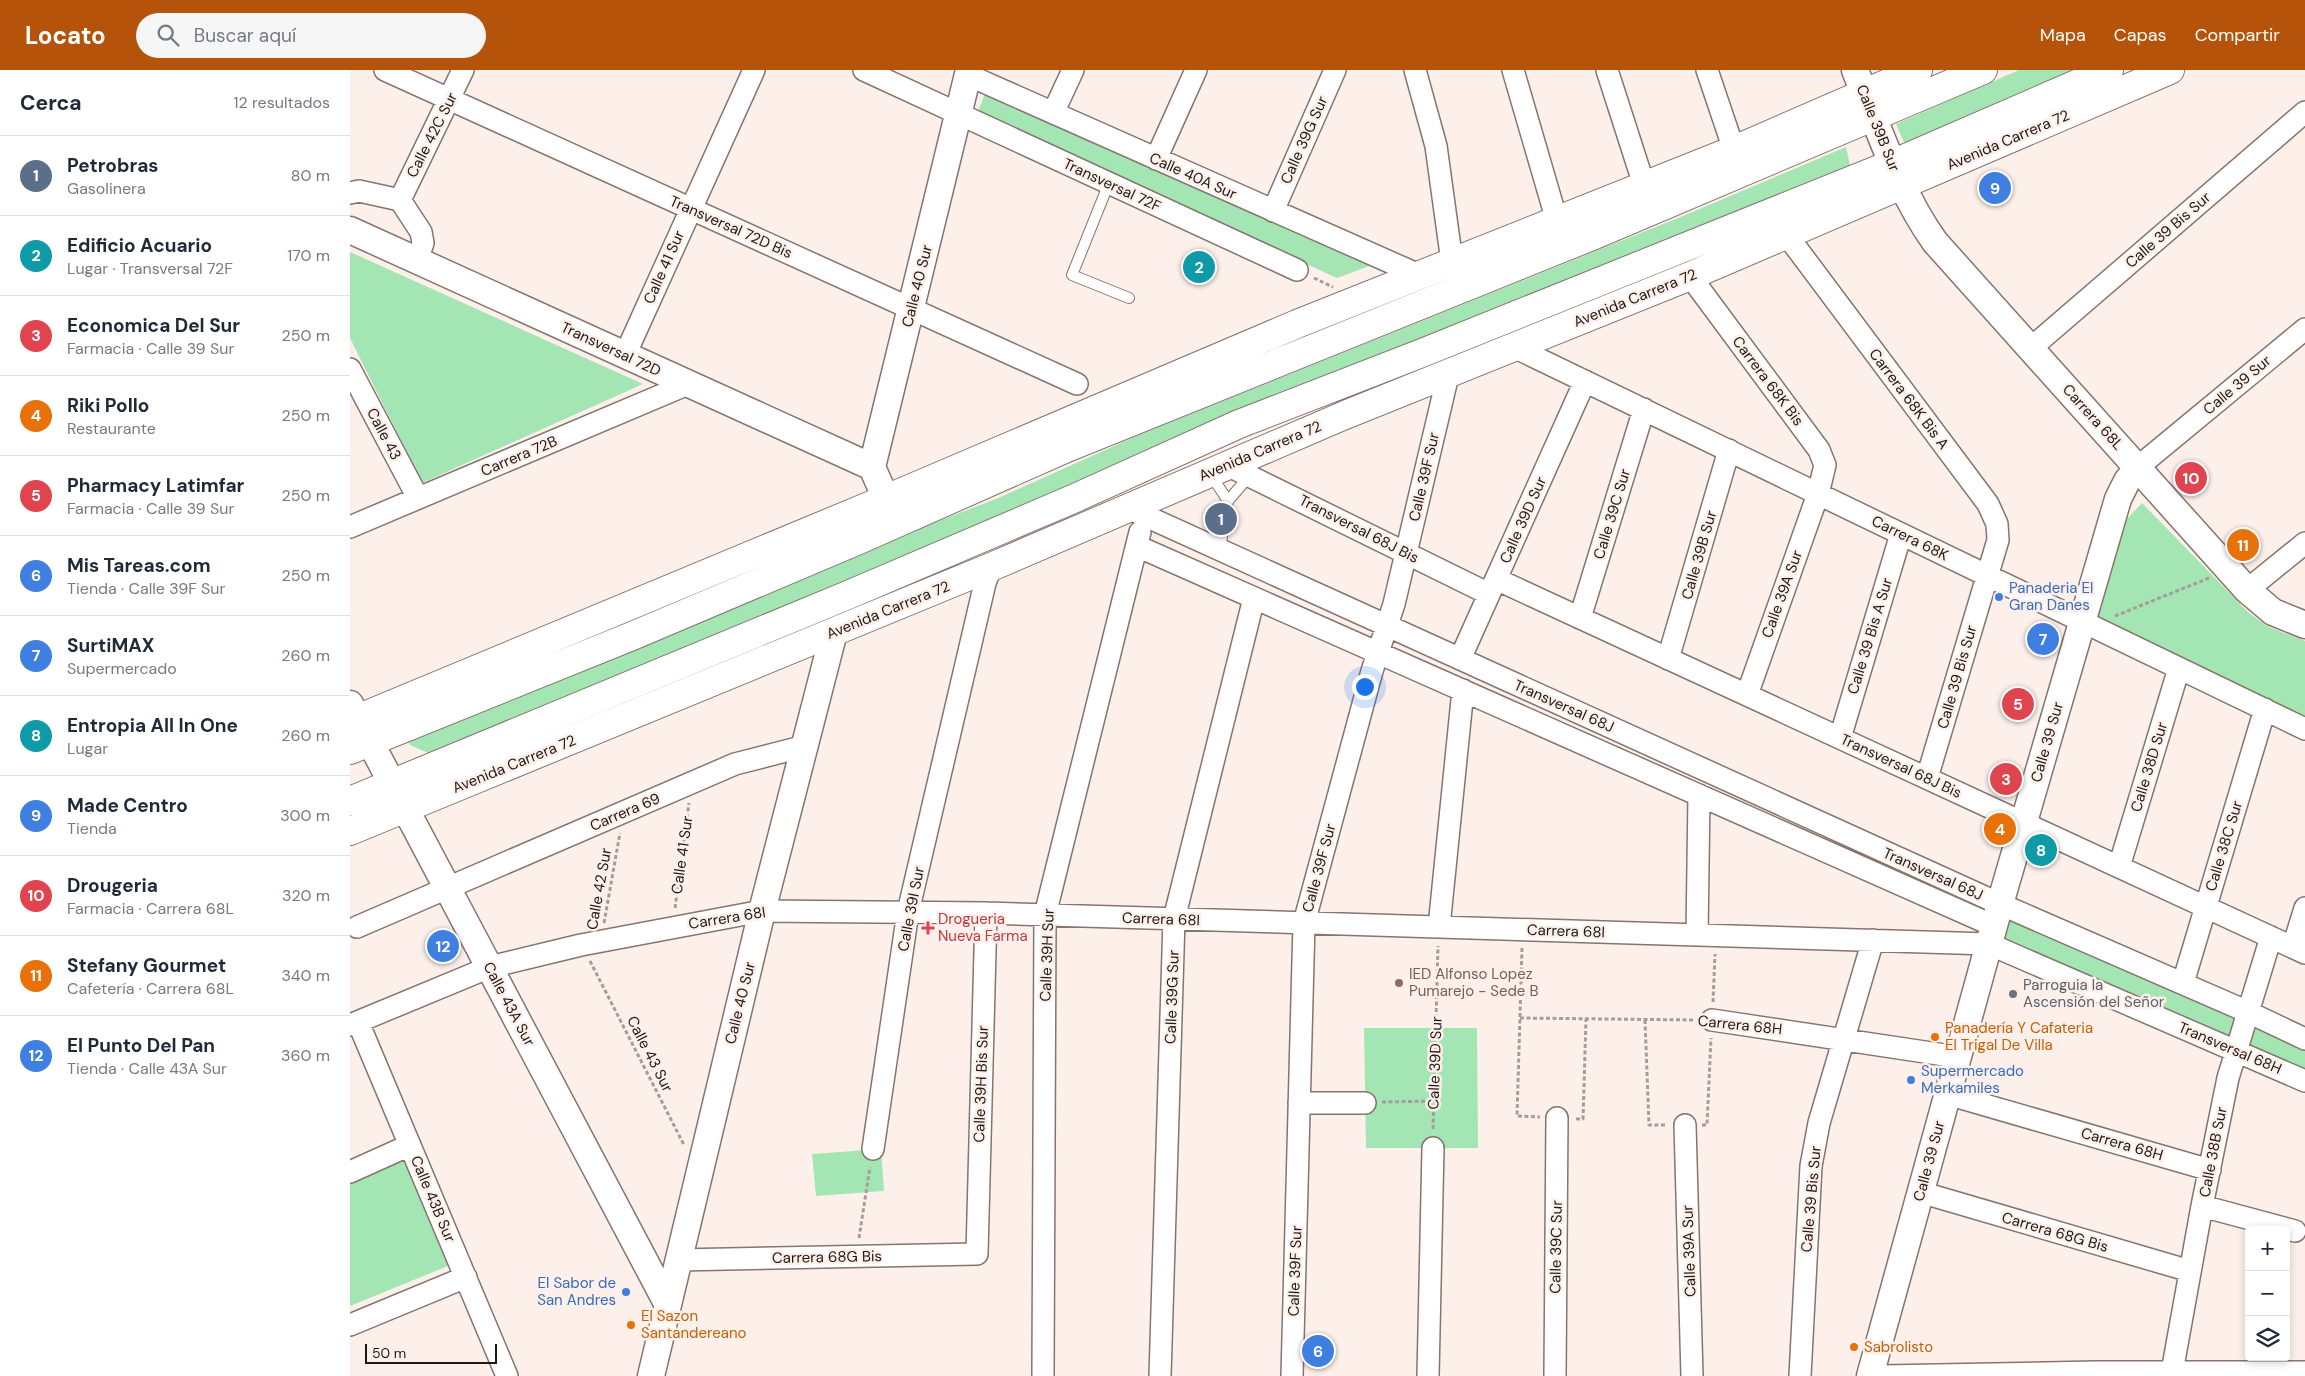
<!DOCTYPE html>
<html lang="es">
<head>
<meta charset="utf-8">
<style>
  :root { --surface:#fff; --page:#f6f6f7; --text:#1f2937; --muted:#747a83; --line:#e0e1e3; --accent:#b45309 }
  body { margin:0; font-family:"DM Sans",sans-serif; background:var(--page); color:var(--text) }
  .controls { position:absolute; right:15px; bottom:15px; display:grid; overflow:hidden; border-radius:5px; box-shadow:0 2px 8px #0003 }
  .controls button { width:45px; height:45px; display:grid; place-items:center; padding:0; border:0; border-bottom:1px solid var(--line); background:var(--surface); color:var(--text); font:25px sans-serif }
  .scale { position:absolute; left:15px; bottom:12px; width:132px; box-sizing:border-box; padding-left:5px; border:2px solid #1f1815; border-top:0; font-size:14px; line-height:18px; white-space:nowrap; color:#1f1815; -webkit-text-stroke:4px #fdf0eb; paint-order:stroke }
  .you { position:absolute; left:1014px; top:616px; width:18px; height:18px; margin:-12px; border:4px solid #fff; border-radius:50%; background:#1a73e8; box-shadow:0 0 0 8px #1a73e833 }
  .badge { display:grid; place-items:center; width:32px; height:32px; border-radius:50%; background:var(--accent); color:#fff; font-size:16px; font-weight:700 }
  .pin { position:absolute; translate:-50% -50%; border:2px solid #fff; box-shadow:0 1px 5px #0006 }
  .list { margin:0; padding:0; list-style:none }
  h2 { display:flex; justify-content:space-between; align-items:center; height:65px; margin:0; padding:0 20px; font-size:21px }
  h2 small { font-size:16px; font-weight:400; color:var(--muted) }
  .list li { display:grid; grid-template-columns:32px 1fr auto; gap:15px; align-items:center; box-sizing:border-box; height:80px; padding:0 20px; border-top:1px solid var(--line) }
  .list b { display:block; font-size:19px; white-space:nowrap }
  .list p { margin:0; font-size:16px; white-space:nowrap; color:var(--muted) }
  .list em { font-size:16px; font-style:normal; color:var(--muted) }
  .icon { flex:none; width:28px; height:28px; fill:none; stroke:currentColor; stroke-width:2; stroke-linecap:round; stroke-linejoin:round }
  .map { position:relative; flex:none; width:1955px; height:1306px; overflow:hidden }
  header { display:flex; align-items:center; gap:30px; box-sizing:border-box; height:70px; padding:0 25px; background:var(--accent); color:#fff }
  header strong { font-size:24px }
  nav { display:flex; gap:28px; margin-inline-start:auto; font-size:18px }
  .search { width:350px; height:45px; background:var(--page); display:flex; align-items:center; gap:12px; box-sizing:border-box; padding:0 18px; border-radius:28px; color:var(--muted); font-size:19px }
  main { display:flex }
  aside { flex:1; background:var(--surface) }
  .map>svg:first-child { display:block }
</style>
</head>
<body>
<header>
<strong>Locato</strong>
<div class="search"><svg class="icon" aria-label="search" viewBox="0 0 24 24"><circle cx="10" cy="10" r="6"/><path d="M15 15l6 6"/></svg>Buscar aquí</div>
<nav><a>Mapa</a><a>Capas</a><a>Compartir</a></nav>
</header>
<main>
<aside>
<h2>Cerca<small>12 resultados</small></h2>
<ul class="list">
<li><span class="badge" style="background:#5c6f8a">1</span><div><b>Petrobras</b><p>Gasolinera</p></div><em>80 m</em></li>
<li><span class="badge" style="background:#0f9aa8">2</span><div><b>Edificio Acuario</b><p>Lugar · Transversal 72F</p></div><em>170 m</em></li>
<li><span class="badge" style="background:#e0444e">3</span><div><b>Economica Del Sur</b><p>Farmacia · Calle 39 Sur</p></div><em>250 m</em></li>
<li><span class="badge" style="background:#e8710a">4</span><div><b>Riki Pollo</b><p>Restaurante</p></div><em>250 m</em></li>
<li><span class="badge" style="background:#e0444e">5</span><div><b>Pharmacy Latimfar</b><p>Farmacia · Calle 39 Sur</p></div><em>250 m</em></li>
<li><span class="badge" style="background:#3f7fe0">6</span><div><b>Mis Tareas.com</b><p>Tienda · Calle 39F Sur</p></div><em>250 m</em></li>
<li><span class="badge" style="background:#3f7fe0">7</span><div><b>SurtiMAX</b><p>Supermercado</p></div><em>260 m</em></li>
<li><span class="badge" style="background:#0f9aa8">8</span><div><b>Entropia All In One</b><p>Lugar</p></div><em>260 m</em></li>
<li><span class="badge" style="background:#3f7fe0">9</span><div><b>Made Centro</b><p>Tienda</p></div><em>300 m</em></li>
<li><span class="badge" style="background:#e0444e">10</span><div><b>Drougeria</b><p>Farmacia · Carrera 68L</p></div><em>320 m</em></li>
<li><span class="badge" style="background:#e8710a">11</span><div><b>Stefany Gourmet</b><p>Cafetería · Carrera 68L</p></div><em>340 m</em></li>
<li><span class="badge" style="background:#3f7fe0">12</span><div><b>El Punto Del Pan</b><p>Tienda · Calle 43A Sur</p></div><em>360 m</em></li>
</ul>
</aside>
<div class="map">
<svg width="1955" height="1306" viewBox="0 0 1955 1306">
  <rect width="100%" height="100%" fill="#fdf0eb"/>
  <!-- green -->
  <path fill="#a3e6b3" d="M 1669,0 L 1737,0 L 1556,77 L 1546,54 Z
    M 636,21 L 1022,195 L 987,208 L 627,44 Z
    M 1496,77 L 1501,99 L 85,686 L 60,675 L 55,667 L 562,461 L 646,429 L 793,363 L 1328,148 Z
    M 0,182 L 293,314 L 72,413 L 0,268 Z
    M 1792,433 L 1899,543 L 1919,557 L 1955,571 L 1955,652 L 1742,550 L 1776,450 Z
    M 1661,845 L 1955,973 L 1955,1004 L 1651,871 Z
    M 1014,958 L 1127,958 L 1128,1078 L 1016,1078 Z
    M 531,1079 L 534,1121 L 466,1126 L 462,1084 Z
    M 54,1090 L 98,1196 L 0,1236 L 0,1112 Z"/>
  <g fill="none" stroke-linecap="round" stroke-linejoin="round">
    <defs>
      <path id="service" d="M 759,113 L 722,205 L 779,228
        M 861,405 L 878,431
        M 876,441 L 878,431 L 900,405
        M 870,479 L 873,461"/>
      <path id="minor" d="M 35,0 L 727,314
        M 514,0 L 947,200
        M 1065,0 L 1086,76 L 1102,192
        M 1163,0 L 1207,151
        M 1257,0 L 1294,115
        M 1357,0 L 1384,80
        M 618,5 L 1069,205
        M 703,43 L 723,0
        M 806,89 L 846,0
        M 0,123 L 9,121 L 50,130 L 113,0
        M 50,130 L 71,162 L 73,173 L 67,190
        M 923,141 L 985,0
        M 1436,164 L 1638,434 L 1647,454 L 1648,470 L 1577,708
        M 1340,206 L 1469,380 L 1475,395 L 1468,424 L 1397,625
        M 1164,277 L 1955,659
        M 1681,278 L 1955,42
        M 275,285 L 404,0
        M 0,299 L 68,428
        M 877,395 L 1139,524
        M 1788,397 L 1955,259
        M 778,438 L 1650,834 L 1898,942 L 1955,969
        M 0,457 L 338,314
        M 787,476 L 1644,856
        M 1146,509 L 1955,883
        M 1897,520 L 1955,473
        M 1230,548 L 1294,339
        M 1110,589 L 1235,311
        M 1318,589 L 1379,380
        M 1490,668 L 1551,464
        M 1769,797 L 1829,598
        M 7,857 L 385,694 L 455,676
        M 1089,857 L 1113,620
        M 1347,865 L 1349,725
        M 1943,877 L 1955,838
        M 1833,913 L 1915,639
        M 1362,950 L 1608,987
        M 8,952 L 157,1306
        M 0,955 L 140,897 L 231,875 L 412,841 L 636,843 L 1639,874 L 1955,1011
        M 1597,1024 L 1860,1100
        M 949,1033 L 1015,1033
        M 1335,1055 L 1342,1306
        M 523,1079 L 558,842 L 635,513 L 641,497
        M 0,1102 L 60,1075
        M 1570,1122 L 1840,1201
        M 1852,1136 L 1945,1161
        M 328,1190 L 627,1184 L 636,843
        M 0,1255 L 116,1207
        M 1822,1302 L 1852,1136 L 1878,1008 L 1921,867
        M 693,1306 L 695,845 L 790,462
        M 810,1306 L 824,849 L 904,528
        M 942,1306 L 954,853 L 1022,601 L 1044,534 L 1098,305
        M 1078,1306 L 1083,1078
        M 1205,1306 L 1207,1048
        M 1450,1306 L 1461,1096 L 1469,1053 L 1523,870
        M 1532,1306 L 1746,1302 L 1955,1302"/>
      <path id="tertiary" d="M 1505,0 C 1529,59 1548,120 1585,172 L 1897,520 L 1923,542 L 1955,555
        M 0,160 L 522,397
        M 536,429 L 522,397 L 619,0
        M 0,634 L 318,1235
        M 301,1306 L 412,841 L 484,562
        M 1520,1306 L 1650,834 L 1768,429 L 1777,411 L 1788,397"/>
      <path id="trunk" d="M 0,652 L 536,429 L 947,254 L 1384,80 L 1568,0
        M 0,680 L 282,566 L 511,469 L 719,377 L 1242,166 L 1633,0
        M 0,731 L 498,525 L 723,429 L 889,354 L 1072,283 L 1542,94 L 1759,0
        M 0,761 L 641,497 L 995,345 L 1340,206 L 1820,0"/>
    </defs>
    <!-- service casing -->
    <use href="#service" stroke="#86746d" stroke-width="12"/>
    <!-- minor casing -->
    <use href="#minor" stroke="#86746d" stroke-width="24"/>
    <!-- tertiary casing -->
    <use href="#tertiary" stroke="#86746d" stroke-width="29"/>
    <!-- trunk casing -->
    <use href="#trunk" stroke="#86746d" stroke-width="30"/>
    <!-- path -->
    <path stroke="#a79d98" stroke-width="3" stroke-dasharray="4 2.5" stroke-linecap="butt" d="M 964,208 L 983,217
      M 1765,546 L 1859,508
      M 325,838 L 339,733
      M 254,853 L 270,763
      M 1172,878 L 1167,1046 L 1190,1047
      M 240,891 L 334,1075
      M 1363,932 L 1365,884
      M 1170,948 L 1345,950
      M 1295,950 L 1299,1055 L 1316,1055
      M 1032,1032 L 1084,1031
      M 1226,1049 L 1233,1049 L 1236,949
      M 1352,1055 L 1357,1055 L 1361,968
      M 1083,1059 L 1088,876
      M 509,1168 L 520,1097"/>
    <!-- service -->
    <use href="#service" stroke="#fff" stroke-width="10"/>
    <!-- minor -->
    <use href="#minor" stroke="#fff" stroke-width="21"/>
    <!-- tertiary -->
    <use href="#tertiary" stroke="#fff" stroke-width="26"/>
    <!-- trunk -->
    <use href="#trunk" stroke="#fff" stroke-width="28"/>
  </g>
  <!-- markers -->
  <g fill="#3f7fe0" stroke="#fdf0eb" stroke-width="2">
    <circle cx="1649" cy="527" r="5"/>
    <circle cx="1561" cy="1010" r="5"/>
    <circle cx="276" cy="1222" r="5"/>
  </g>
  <path fill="#e0444e" stroke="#fdf0eb" stroke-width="2" d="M575.5 850.5h5v5h5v5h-5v5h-5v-5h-5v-5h5z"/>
  <circle fill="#8d6e63" stroke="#fdf0eb" stroke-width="2" cx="1049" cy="913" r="5"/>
  <circle fill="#6b7280" stroke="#fdf0eb" stroke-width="2" cx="1663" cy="924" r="5"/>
  <g fill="#e8710a" stroke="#fdf0eb" stroke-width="2">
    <circle cx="1585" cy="967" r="5"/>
    <circle cx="281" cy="1255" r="5"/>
    <circle cx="1504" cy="1277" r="5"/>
  </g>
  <g text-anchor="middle" stroke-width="5" stroke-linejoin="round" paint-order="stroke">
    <!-- street labels -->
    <g font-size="15" fill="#1f1815" stroke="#fdf0eb">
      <text transform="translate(1528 58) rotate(68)" y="5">Calle 39B Sur</text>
      <text transform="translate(82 65) rotate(-63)" y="5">Calle 42C Sur</text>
      <text transform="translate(954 70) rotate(-66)" y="5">Calle 39G Sur</text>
      <text transform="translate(1658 70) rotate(-23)" y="5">Avenida Carrera 72</text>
      <text transform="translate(843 106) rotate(24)" y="5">Calle 40A Sur</text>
      <text transform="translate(762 115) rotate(25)" y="5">Transversal 72F</text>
      <text transform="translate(381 157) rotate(24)" y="5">Transversal 72D Bis</text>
      <text transform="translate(1818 160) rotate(-41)" y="5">Calle 39 Bis Sur</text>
      <text transform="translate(314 197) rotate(-66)" y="5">Calle 41 Sur</text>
      <text transform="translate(567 216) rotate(-76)" y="5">Calle 40 Sur</text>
      <text transform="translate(1285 228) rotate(-22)" y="5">Avenida Carrera 72</text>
      <text transform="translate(261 279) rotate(25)" y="5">Transversal 72D</text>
      <text transform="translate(1418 311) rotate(53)" y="5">Carrera 68K Bis</text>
      <text transform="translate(1887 315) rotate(-40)" y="5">Calle 39 Sur</text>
      <text transform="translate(1559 329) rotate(53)" y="5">Carrera 68K Bis A</text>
      <text transform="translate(1743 347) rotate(48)" y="5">Carrera 68L</text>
      <text transform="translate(34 364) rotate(62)" y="5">Calle 43</text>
      <text transform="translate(910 381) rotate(-23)" y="5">Avenida Carrera 72</text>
      <text transform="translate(169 386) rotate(-23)" y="5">Carrera 72B</text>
      <text transform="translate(1074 407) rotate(-77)" y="5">Calle 39F Sur</text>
      <text transform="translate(1262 444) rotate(-73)" y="5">Calle 39C Sur</text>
      <text transform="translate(1173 450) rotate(-66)" y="5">Calle 39D Sur</text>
      <text transform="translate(1009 459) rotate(27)" y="5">Transversal 68J Bis</text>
      <text transform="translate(1560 468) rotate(26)" y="5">Carrera 68K</text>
      <text transform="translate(1349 485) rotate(-74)" y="5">Calle 39B Sur</text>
      <text transform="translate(1432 524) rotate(-70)" y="5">Calle 39A Sur</text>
      <text transform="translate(538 540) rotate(-22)" y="5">Avenida Carrera 72</text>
      <text transform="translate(1520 566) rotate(-73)" y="5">Calle 39 Bis A Sur</text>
      <text transform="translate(1607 607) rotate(-74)" y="5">Calle 39 Bis Sur</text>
      <text transform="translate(1214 636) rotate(24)" y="5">Transversal 68J</text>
      <text transform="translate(1697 672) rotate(-74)" y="5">Calle 39 Sur</text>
      <text transform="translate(164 694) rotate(-22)" y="5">Avenida Carrera 72</text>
      <text transform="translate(1551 696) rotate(25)" y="5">Transversal 68J Bis</text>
      <text transform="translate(1799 697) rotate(-73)" y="5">Calle 38D Sur</text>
      <text transform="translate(275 742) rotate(-23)" y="5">Carrera 69</text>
      <text transform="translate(1874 776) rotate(-73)" y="5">Calle 38C Sur</text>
      <text transform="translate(332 785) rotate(-82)" y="5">Calle 41 Sur</text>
      <text transform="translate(969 798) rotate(-75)" y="5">Calle 39F Sur</text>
      <text transform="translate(1583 804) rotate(24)" y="5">Transversal 68J</text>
      <text transform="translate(249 819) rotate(-80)" y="5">Calle 42 Sur</text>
      <text transform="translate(561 839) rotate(-79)" y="5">Calle 39I Sur</text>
      <text transform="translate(377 848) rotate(-9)" y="5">Carrera 68I</text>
      <text transform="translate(811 849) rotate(2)" y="5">Carrera 68I</text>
      <text transform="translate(1216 861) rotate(2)" y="5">Carrera 68I</text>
      <text transform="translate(697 885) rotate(-88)" y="5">Calle 39H Sur</text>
      <text transform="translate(822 927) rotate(-88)" y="5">Calle 39G Sur</text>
      <text transform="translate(390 933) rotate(-76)" y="5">Calle 40 Sur</text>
      <text transform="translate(159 934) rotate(62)" y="5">Calle 43A Sur</text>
      <text transform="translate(1390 955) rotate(6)" y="5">Carrera 68H</text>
      <text transform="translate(1880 978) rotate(23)" y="5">Transversal 68H</text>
      <text transform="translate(300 984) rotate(63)" y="5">Calle 43 Sur</text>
      <text transform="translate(1085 993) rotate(-88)" y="5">Calle 39D Sur</text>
      <text transform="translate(631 1014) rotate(-88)" y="5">Calle 39H Bis Sur</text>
      <text transform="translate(1772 1074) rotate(16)" y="5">Carrera 68H</text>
      <text transform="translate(1863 1082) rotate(-79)" y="5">Calle 38B Sur</text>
      <text transform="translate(1579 1091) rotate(-75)" y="5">Calle 39 Sur</text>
      <text transform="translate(83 1129) rotate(67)" y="5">Calle 43B Sur</text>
      <text transform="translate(1461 1129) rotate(-85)" y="5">Calle 39 Bis Sur</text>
      <text transform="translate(1705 1162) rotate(16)" y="5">Carrera 68G Bis</text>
      <text transform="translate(1206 1177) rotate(-89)" y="5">Calle 39C Sur</text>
      <text transform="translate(1339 1181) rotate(-92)" y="5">Calle 39A Sur</text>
      <text transform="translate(477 1187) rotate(-1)" y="5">Carrera 68G Bis</text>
      <text transform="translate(945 1201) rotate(-88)" y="5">Calle 39F Sur</text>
    </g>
    <!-- shop labels -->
    <g font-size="15" fill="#366cbe" stroke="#fdf0eb" text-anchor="start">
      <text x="1659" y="523">Panaderia El<tspan x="1659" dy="17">Gran Danes</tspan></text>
      <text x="1571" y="1006">Supermercado<tspan x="1571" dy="17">Merkamiles</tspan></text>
      <text x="266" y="1218" text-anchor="end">El Sabor de<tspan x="266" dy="17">San Andres</tspan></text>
    </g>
    <!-- health labels -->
    <g font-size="15" fill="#be3a42" stroke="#fdf0eb" text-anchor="start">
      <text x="588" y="854">Drogueria<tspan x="588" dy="17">Nueva Farma</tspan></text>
    </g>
    <!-- education labels -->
    <g font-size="15" fill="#785e54" stroke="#fdf0eb" text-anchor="start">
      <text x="1059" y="909">IED Alfonso Lopez<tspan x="1059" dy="17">Pumarejo - Sede B</tspan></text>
    </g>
    <!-- worship labels -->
    <g font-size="15" fill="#5b616d" stroke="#fdf0eb" text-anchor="start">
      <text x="1673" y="920">Parroguia la<tspan x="1673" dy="17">Ascensión del Señor</tspan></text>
    </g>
    <!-- food labels -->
    <g font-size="15" fill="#c56008" stroke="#fdf0eb" text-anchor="start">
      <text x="1595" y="963">Panadería Y Cafateria<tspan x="1595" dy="17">El Trigal De Villa</tspan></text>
      <text x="291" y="1251">El Sazon<tspan x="291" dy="17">Santandereano</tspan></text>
      <text x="1514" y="1282">Sabrolisto</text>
    </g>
  </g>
</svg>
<div class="controls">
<button>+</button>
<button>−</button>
<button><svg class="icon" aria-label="layers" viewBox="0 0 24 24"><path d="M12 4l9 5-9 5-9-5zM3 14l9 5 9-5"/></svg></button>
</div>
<div class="scale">50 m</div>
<div class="you"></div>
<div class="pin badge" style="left:871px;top:449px;background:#5c6f8a">1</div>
<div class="pin badge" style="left:849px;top:197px;background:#0f9aa8">2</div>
<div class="pin badge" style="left:1656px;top:709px;background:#e0444e">3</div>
<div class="pin badge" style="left:1650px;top:759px;background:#e8710a">4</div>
<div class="pin badge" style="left:1668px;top:634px;background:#e0444e">5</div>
<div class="pin badge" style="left:968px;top:1281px;background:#3f7fe0">6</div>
<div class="pin badge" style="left:1693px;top:569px;background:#3f7fe0">7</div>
<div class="pin badge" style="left:1691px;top:780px;background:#0f9aa8">8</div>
<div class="pin badge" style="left:1645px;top:118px;background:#3f7fe0">9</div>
<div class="pin badge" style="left:1841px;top:408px;background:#e0444e">10</div>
<div class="pin badge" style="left:1893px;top:475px;background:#e8710a">11</div>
<div class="pin badge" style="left:93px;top:876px;background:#3f7fe0">12</div>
</div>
</main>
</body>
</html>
